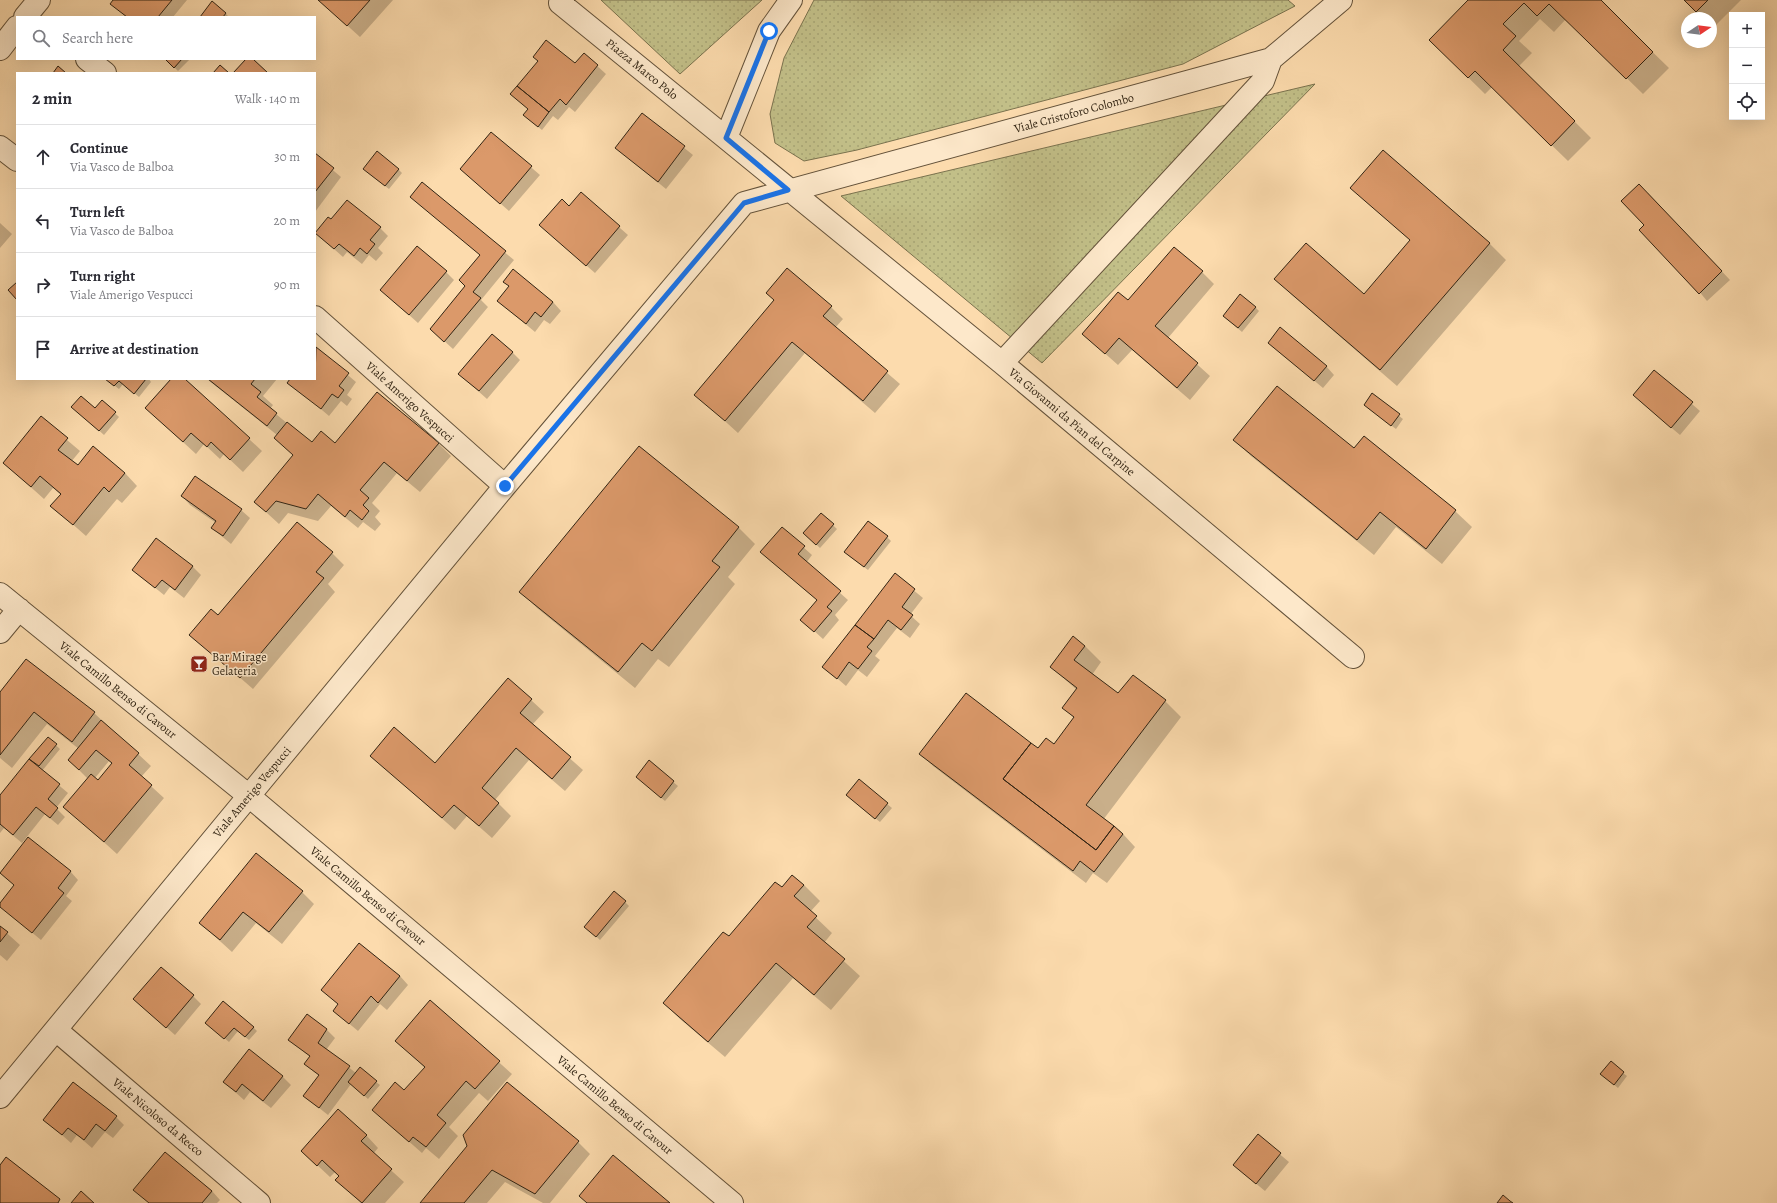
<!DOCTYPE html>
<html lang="en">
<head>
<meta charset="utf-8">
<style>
  :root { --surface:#fff; --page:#f2f2f3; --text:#2b2b33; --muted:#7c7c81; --line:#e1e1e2 }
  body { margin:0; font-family:Alegreya,serif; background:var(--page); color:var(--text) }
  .controls { position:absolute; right:12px; top:12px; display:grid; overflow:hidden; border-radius:0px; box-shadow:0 4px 16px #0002 }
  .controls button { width:36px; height:36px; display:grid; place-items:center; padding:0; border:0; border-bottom:1px solid var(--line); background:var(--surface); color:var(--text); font:20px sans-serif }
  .compass { position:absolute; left:1681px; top:12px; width:36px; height:36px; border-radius:50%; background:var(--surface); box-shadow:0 4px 16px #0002; rotate:77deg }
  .stop { position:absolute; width:12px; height:12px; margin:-9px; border:3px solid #1a73e8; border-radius:50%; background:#fff }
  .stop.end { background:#1a73e8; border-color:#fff; box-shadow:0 1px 4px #0008 }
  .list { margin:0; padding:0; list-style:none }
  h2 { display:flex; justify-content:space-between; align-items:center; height:52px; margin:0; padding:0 16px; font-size:17px }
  h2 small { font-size:13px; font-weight:400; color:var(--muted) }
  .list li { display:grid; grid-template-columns:26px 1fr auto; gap:12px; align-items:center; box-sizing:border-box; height:64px; padding:0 16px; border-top:1px solid var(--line) }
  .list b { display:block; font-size:15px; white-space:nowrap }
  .list p { margin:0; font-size:13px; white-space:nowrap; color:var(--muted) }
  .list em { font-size:13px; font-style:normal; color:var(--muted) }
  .icon { flex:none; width:22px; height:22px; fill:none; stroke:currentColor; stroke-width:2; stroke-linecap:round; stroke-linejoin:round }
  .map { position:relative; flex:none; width:1777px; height:1203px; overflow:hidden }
  .search { position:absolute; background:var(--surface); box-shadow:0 4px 16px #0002; left:16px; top:16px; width:300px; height:44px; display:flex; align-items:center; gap:10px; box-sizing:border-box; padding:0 14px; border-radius:0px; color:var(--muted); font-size:15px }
  .panel { position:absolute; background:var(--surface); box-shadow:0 4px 16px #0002; left:16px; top:72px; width:300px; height:308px; border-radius:0px }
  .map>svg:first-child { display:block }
</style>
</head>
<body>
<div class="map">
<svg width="1777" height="1203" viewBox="0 0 1777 1203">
  <defs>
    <pattern id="grass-dots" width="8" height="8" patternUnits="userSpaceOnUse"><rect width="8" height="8" fill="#c2bf88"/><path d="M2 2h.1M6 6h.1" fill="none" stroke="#a7a474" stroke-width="1.8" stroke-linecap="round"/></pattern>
  </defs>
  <rect width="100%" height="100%" fill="#fcdbad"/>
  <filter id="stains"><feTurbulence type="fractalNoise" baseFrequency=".005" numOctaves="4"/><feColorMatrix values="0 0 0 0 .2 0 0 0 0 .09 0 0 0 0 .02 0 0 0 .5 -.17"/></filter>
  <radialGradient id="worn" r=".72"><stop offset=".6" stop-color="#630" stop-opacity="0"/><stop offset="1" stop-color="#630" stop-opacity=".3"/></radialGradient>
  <!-- grass -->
  <path fill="url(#grass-dots)" stroke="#7a724e" d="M 601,0 L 762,0 L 680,74 Z
    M 814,0 L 1288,0 L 1295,6 L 1183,64 L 857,150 L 804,161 L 775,143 L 770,114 L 784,58 Z
    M 1315,84 L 1042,363 L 841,196 Z"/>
  <!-- shadow -->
  <path fill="#0003" fill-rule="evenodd" d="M 115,0 L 187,0 L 173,17 L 126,17 L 112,4 Z
    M 319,0 L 393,0 L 360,37 Z
    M 1469,0 L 1599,0 L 1669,68 L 1643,94 L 1566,19 L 1554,32 L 1540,19 L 1519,41 L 1532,53 L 1519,66 L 1591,138 L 1568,161 L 1492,87 L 1485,94 L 1430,40 Z
    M 1685,0 L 1741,0 L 1713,28 L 1711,26 L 1711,18 L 1703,18 Z
    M 212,3 L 226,14 L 229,17 L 201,17 Z
    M 584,54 L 606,74 L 575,112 L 569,107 L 558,120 L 553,116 L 542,130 L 528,119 L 538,62 L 534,57 L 575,65 Z
    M 166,59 L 190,59 L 178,71 Z
    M 642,114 L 693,155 L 666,189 L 616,148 Z
    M 491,133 L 540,175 L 509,211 L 461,169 Z
    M 1383,152 L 1490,244 L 1506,260 L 1397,386 L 1292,295 L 1276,279 L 1364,295 L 1411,241 L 1351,188 Z
    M 315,155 L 341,177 L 315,212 Z
    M 398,169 L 402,173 L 389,189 L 368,173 Z
    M 422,184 L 514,260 L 481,300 L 488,307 L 453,349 L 431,329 L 466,287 L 481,255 L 411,197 Z
    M 1648,193 L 1730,280 L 1707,301 L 1645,225 Z
    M 581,194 L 628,235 L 595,273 L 540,225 L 569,207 Z
    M 0,223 L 12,234 L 0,248 Z
    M 380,228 L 388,236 L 378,248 L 383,253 L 376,261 L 369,255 L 362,264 L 347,252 L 343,257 L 316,233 Z
    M 446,272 L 454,280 L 418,323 L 381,290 Z
    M 1202,272 L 1214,284 L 1168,338 L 1210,376 L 1190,400 L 1132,350 L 1118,365 L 1083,334 L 1128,302 Z
    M 510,287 L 553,302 L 561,311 L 550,324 L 544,320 L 535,332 L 498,301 Z
    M 831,307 L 843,319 L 835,328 L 900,384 L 875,413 L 805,353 L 738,433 L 696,395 Z
    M 1255,307 L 1259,311 L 1242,332 L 1228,320 Z
    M 1269,343 L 1326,366 L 1334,375 L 1323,388 Z
    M 316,348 L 356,382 L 347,395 L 352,399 L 347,406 L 341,401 L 329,416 L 289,382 L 292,379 L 315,379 Z
    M 512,352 L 520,360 L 487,399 L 459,374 Z
    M 1654,371 L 1700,411 L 1680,435 L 1642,403 Z
    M 106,379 L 149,379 L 151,382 L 139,397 L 123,384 L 119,389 Z
    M 173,379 L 184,379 L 262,451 L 243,472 L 224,454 L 220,459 L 204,444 L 196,454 L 159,420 Z
    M 207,379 L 277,379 L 263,396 L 273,405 L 270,409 L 312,444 L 438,443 L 451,456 L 420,492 L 397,473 L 372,503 L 380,511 L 375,517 L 381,524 L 375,531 L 363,522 L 358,528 L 331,506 L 318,521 L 288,513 L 279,524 L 255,502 L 294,456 L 275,438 L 277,435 Z
    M 1372,395 L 1403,419 L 1396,429 L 1369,409 Z
    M 102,401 L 119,417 L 104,435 L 76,410 L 95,410 Z
    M 41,418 L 80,451 L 71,462 L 78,467 L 125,473 L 137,486 L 122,503 L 117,499 L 86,536 L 52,506 L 61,495 L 53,488 L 44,499 L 4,463 Z
    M 1364,437 L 1455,511 L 1472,527 L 1442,564 L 1396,527 L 1374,555 L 1251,456 L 1234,440 L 1354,449 Z
    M 639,447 L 739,528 L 755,544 L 728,577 L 735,584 L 669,667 L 658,659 L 635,688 L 537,608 L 521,592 Z
    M 182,496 L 241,510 L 250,518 L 231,544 L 212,528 L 216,523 L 190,505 Z
    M 821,514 L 837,529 L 820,548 L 808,537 Z
    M 782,528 L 812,555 L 806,563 L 848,600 L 835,615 L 839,620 L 823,639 L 802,620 L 818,601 Z
    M 887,537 L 891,541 L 868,570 L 849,556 Z
    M 156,539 L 193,567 L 201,575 L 184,598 L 170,587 L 164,595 L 133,570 Z
    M 332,553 L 344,565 L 328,584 L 335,592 L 253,689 L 191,635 L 218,617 Z
    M 895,575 L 923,598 L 910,615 L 920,624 L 910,638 L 897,628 L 875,656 L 880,660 L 867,677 L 858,670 L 846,686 L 824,667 Z
    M 1085,646 L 1101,662 L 1092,675 L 1118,695 L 1165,701 L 1181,717 L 1103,820 L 1123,834 L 1135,847 L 1107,883 L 1093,873 L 1086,883 L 933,766 L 921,754 L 1038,749 L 1054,745 L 1074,718 L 1064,708 L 1077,690 L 1051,667 Z
    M 27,660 L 94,713 L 151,766 L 141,777 L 164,798 L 117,854 L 65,807 L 88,779 L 69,760 L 79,749 L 47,724 L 12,768 L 0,758 L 0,694 ZM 109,761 L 112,764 L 98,781 L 95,778 Z
    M 531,700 L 544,712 L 532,725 L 583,770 L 565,791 L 529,760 L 495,800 L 511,816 L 492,838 L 467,816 L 455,830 L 371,756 L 435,764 Z
    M 48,738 L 60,749 L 42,771 L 68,793 L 56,808 L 65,817 L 58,825 L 45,814 L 22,843 L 4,828 L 0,833 L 0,797 Z
    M 649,762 L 678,786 L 665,801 L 641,781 Z
    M 859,781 L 892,808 L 880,822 L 851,799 Z
    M 70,871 L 78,880 L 66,896 L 72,901 L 41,940 L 0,906 L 15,886 L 1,873 Z
    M 804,885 L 820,901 L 810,912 L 832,933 L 824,943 L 860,976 L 831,1010 L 793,978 L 725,1057 L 680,1019 L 664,1003 L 729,937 Z
    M 302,892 L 314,904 L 282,944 L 256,923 L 232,952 L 200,923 Z
    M 625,902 L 629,906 L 600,940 L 589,930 Z
    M 0,927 L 20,945 L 7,961 L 0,955 Z
    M 400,976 L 408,985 L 387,1010 L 380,1004 L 358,1031 L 334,1011 L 339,1005 L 322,990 Z
    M 193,996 L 201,1004 L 175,1035 L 134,999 Z
    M 431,1001 L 512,1074 L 488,1101 L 479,1093 L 449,1127 L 458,1136 L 439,1159 L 426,1148 L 422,1153 L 373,1110 L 405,1092 L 425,1068 L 396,1041 Z
    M 307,1016 L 327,1030 L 335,1038 L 326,1050 L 356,1073 L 376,1082 L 380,1085 L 368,1099 L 351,1084 L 328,1115 L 304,1096 L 319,1076 L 305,1064 L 310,1057 L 289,1040 Z
    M 210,1026 L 253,1027 L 257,1031 L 249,1040 L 238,1031 L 229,1042 Z
    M 1623,1073 L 1627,1076 L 1618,1088 L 1601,1074 Z
    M 282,1076 L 291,1085 L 271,1108 L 250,1092 L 244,1100 L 224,1082 Z
    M 116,1117 L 124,1125 L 113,1138 L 105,1132 L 92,1148 L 77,1135 L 71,1143 L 45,1120 Z
    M 366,1135 L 378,1148 L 373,1154 L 404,1182 L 385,1203 L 361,1203 L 337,1180 L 340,1177 L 335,1172 L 330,1177 L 302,1151 Z
    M 1258,1136 L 1289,1162 L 1265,1191 L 1243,1173 Z
    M 578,1142 L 590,1154 L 550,1203 L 543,1203 L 505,1182 L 487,1203 L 421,1203 L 468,1146 Z
    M 212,1191 L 220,1200 L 217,1203 L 149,1203 Z"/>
  <!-- building -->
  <path fill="#db996a" stroke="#312413" d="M 113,0 L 172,0 L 158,17 L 127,17 L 110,4 Z
    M 318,0 L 370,0 L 347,26 Z
    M 1468,0 L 1601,0 L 1653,52 L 1626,79 L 1549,4 L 1537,16 L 1524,3 L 1503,24 L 1516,36 L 1503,50 L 1575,121 L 1551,146 L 1475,71 L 1468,78 L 1429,40 Z
    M 1684,0 L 1708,0 L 1696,12 Z
    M 212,1 L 226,13 L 223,17 L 200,17 Z
    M 546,40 L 575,63 L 584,53 L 598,65 L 566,105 L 560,99 L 549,112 L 517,86 L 538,61 L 533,57 Z
    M 165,59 L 182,59 L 174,68 Z
    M 246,59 L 253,59 L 268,73 L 233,73 Z
    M 220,65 L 229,73 L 213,73 Z
    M 58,66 L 66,73 L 53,73 Z
    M 517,86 L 549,112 L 538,127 L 523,115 L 528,109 L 510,94 Z
    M 642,113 L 685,146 L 658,182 L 615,148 Z
    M 491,132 L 532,166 L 500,204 L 460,169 Z
    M 1383,150 L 1490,243 L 1380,370 L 1274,279 L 1306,243 L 1364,294 L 1410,240 L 1350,188 Z
    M 377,151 L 399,169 L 385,186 L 363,169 Z
    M 315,153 L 334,168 L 315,192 Z
    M 422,182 L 506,251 L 473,292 L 481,298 L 444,342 L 430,329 L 465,286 L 459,280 L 480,255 L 410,197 Z
    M 1639,184 L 1722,271 L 1699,294 L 1639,230 L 1644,225 L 1621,201 Z
    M 581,192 L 620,226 L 586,266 L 539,225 L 562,199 L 569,206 Z
    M 347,200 L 381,227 L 370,240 L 375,244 L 367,254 L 360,248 L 354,256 L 339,244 L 334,249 L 315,233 L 328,217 L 331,219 Z
    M 417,246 L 447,271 L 409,315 L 380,290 Z
    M 1174,247 L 1203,271 L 1155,326 L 1198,363 L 1177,388 L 1119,338 L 1105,354 L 1082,334 L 1118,292 L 1128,300 Z
    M 787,268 L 832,306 L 823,316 L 888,371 L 863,401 L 792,342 L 725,421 L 694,395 L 774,300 L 766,293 Z
    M 513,269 L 553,302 L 541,317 L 535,312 L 526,324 L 497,301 L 509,286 L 503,282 Z
    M 17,282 L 17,300 L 8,290 Z
    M 1240,294 L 1256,307 L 1238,328 L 1223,316 Z
    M 1280,327 L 1327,366 L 1314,381 L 1268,343 Z
    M 492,334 L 513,352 L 479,391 L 458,374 Z
    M 316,347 L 349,373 L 339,386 L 344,390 L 338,398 L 332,394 L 321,409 L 287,383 L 290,379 L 315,379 Z
    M 1654,370 L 1693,402 L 1671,428 L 1633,395 Z
    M 105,379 L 146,379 L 134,394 L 119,381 L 114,386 Z
    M 171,379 L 185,379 L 250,438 L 230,460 L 211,442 L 207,447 L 191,433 L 183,442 L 145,408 Z
    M 208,379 L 255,379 L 251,384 L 261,392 L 257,397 L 277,413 L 267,426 Z
    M 1277,386 L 1354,448 L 1364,436 L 1456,510 L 1426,549 L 1380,512 L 1357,540 L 1233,440 Z
    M 377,392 L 439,443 L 407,481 L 384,462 L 360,490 L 369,498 L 363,505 L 369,511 L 362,520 L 350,510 L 345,517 L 318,494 L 306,509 L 276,501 L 266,512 L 254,502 L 293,455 L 274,438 L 287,422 L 312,442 L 321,431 L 335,443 Z
    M 1372,393 L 1400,414 L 1391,426 L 1364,405 Z
    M 81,396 L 95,408 L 102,400 L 116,412 L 99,431 L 71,407 Z
    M 41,416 L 68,438 L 58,450 L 78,465 L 93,446 L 125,473 L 109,492 L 104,487 L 73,525 L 50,506 L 61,494 L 40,476 L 31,487 L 3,463 Z
    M 639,446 L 739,527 L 712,561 L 720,567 L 652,651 L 642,643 L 618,672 L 519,592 Z
    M 195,476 L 242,509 L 223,536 L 211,528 L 216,521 L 181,496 Z
    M 821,513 L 834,524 L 816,545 L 803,533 Z
    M 868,521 L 888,536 L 864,567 L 844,552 Z
    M 297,522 L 333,552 L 316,572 L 324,578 L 240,678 L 189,635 L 211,609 L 218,615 Z
    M 782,527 L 805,546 L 798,554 L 841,591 L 827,607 L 832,611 L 814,632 L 800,620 L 817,600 L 760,552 Z
    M 156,538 L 193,566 L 175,590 L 162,580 L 155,588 L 132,570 Z
    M 895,573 L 915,589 L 902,607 L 913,615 L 901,630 L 888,620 L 874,639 L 855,625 Z
    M 855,625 L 874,639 L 867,647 L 872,651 L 858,669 L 849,662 L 837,679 L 822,667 Z
    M 1073,636 L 1085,646 L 1074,660 L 1118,693 L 1133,675 L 1166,700 L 1086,805 L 1114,826 L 1096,850 L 1003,779 L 1031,743 L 1038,748 L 1046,738 L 1054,744 L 1074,717 L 1062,708 L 1077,688 L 1050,667 Z
    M 26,659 L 95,712 L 72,742 L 34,712 L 0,755 L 0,692 Z
    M 508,678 L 532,699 L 520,713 L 571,757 L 552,779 L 516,748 L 482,788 L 499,803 L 479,826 L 454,805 L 442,818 L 370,756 L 394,727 L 435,763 Z
    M 966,693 L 1031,743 L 1003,779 L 1096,850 L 1114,826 L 1123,834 L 1094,872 L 1080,861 L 1073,871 L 919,754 Z
    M 101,720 L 139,753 L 129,765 L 152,785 L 104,842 L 63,807 L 91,774 L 98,780 L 112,763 L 96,750 L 79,770 L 68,760 Z
    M 48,737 L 57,744 L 39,766 L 29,759 Z
    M 29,759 L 60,784 L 48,799 L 58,808 L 50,818 L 36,807 L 13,835 L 0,824 L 0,795 Z
    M 649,760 L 674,781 L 661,798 L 636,777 Z
    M 859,779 L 888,803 L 875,819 L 846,795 Z
    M 28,837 L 71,871 L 58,888 L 64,893 L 32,933 L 0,907 L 0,903 L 14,885 L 0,873 Z
    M 256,853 L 303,891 L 269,932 L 243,912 L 220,940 L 199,923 Z
    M 792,875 L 804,885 L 794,896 L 817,916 L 807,927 L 845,959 L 814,995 L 776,963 L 708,1042 L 663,1003 L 723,932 L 729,936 L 775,882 L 782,887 Z
    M 614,891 L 626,901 L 596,937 L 584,927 Z
    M 0,926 L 8,932 L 0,942 Z
    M 359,943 L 400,976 L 378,1003 L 371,996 L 349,1024 L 333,1011 L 338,1004 L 321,990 Z
    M 161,967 L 194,995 L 166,1028 L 133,999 Z
    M 430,1000 L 500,1061 L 475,1089 L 466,1081 L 437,1115 L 446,1123 L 426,1147 L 413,1137 L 409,1142 L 372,1110 L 395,1082 L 404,1090 L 425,1067 L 395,1041 Z
    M 223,1001 L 254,1027 L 245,1037 L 234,1028 L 224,1039 L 205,1023 Z
    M 307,1014 L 327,1029 L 318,1043 L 350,1066 L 319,1108 L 303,1096 L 319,1075 L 304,1064 L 310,1056 L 288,1040 Z
    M 249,1049 L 283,1076 L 263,1101 L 242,1084 L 236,1092 L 223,1082 Z
    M 1611,1061 L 1624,1072 L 1614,1085 L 1600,1074 Z
    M 360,1067 L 377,1081 L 364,1096 L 348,1082 Z
    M 73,1082 L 117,1116 L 105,1131 L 96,1124 L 84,1140 L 68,1128 L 62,1135 L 43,1120 Z
    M 507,1082 L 579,1141 L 535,1194 L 492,1170 L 464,1203 L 420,1203 L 467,1146 L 463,1135 Z
    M 338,1109 L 367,1135 L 361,1141 L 392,1169 L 362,1203 L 335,1180 L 339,1176 L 322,1160 L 317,1166 L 301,1151 Z
    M 1258,1134 L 1281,1153 L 1256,1184 L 1233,1165 Z
    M 165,1152 L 212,1191 L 202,1203 L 149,1203 L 133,1190 Z
    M 613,1155 L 670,1203 L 587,1203 L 579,1196 Z
    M 6,1157 L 60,1199 L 58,1203 L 0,1203 L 0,1165 Z
    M 81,1191 L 94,1203 L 71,1203 Z
    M 1503,1195 L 1510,1201 L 1513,1203 L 1497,1203 Z"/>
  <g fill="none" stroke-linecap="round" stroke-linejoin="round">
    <defs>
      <path id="street" d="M 563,0 L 560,3 L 726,138
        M 791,0 L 769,31 L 726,138 L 1002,363 L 1353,657
        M 25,17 L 39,0
        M 0,49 L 17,27
        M 87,59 L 105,73
        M 0,147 L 17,160
        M 315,317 L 505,486
        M 1002,363 L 1263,81 L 1271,59
        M 0,594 L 249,796 L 732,1203
        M 0,632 L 19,609
        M 56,1030 L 259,1203
        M 0,1097 L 505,486 L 744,203 L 1271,59 L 1341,0"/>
    </defs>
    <!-- street casing -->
    <use href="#street" stroke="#64523a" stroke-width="24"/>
    <!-- street -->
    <use href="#street" stroke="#fde8ca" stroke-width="22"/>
  </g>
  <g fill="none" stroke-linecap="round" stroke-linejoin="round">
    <!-- route -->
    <path stroke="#1a73e8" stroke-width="5" d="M 505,486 L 744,203 L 788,190 L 726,138 L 769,31"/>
  </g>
  <!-- icons -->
  <defs>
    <symbol id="bar-square" viewBox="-11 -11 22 22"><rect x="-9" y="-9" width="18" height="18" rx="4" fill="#8f2418" stroke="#fde8ca"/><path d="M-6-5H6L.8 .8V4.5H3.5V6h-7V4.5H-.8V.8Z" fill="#fff"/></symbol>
  </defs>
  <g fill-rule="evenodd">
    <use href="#bar-square" x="189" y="654" width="20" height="20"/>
  </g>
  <g text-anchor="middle" stroke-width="3" stroke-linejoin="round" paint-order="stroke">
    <!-- street labels -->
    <g font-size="12" fill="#312413" stroke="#fde8ca">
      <text transform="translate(642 69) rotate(39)" y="4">Piazza Marco Polo</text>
      <text transform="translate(1074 113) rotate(-15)" y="4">Viale Cristoforo Colombo</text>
      <text transform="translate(410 402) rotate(42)" y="4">Viale Amerigo Vespucci</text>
      <text transform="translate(1072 422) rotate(40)" y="4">Via Giovanni da Pian del Carpine</text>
      <text transform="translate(118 690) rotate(39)" y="4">Viale Camillo Benso di Cavour</text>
      <text transform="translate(252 792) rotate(-50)" y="4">Viale Amerigo Vespucci</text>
      <text transform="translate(368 896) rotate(40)" y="4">Viale Camillo Benso di Cavour</text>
      <text transform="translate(615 1105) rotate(40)" y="4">Viale Camillo Benso di Cavour</text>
      <text transform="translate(158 1117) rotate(40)" y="4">Viale Nicoloso da Recco</text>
    </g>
    <!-- poi labels -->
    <g font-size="12" fill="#312413" stroke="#fde8ca" text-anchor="start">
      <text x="212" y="661">Bar Mirage<tspan x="212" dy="14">Gelateria</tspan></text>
    </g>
  </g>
  <rect width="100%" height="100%" filter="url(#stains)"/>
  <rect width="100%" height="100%" fill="url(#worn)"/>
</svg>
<div class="controls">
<button>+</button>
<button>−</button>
<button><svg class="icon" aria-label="locate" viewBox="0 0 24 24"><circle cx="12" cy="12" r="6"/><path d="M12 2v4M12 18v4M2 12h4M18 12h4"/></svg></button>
</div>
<svg class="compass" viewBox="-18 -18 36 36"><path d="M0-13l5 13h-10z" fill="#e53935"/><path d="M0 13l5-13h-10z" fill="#7c7c81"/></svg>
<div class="stop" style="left:769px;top:31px"></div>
<div class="stop end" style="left:505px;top:486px"></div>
<div class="search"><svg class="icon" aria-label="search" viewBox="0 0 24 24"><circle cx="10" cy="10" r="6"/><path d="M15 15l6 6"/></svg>Search here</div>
<section class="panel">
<h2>2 min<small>Walk · 140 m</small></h2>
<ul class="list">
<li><svg class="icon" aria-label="ahead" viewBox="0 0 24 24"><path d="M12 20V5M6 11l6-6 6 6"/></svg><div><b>Continue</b><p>Via Vasco de Balboa</p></div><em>30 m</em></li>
<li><svg class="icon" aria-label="left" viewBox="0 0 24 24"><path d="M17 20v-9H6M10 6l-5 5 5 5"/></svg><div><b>Turn left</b><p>Via Vasco de Balboa</p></div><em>20 m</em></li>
<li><svg class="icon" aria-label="right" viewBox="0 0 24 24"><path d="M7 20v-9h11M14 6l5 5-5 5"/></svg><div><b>Turn right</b><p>Viale Amerigo Vespucci</p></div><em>90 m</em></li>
<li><svg class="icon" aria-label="arrive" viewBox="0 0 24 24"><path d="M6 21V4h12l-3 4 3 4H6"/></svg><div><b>Arrive at destination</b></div></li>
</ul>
</section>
</div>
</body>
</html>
